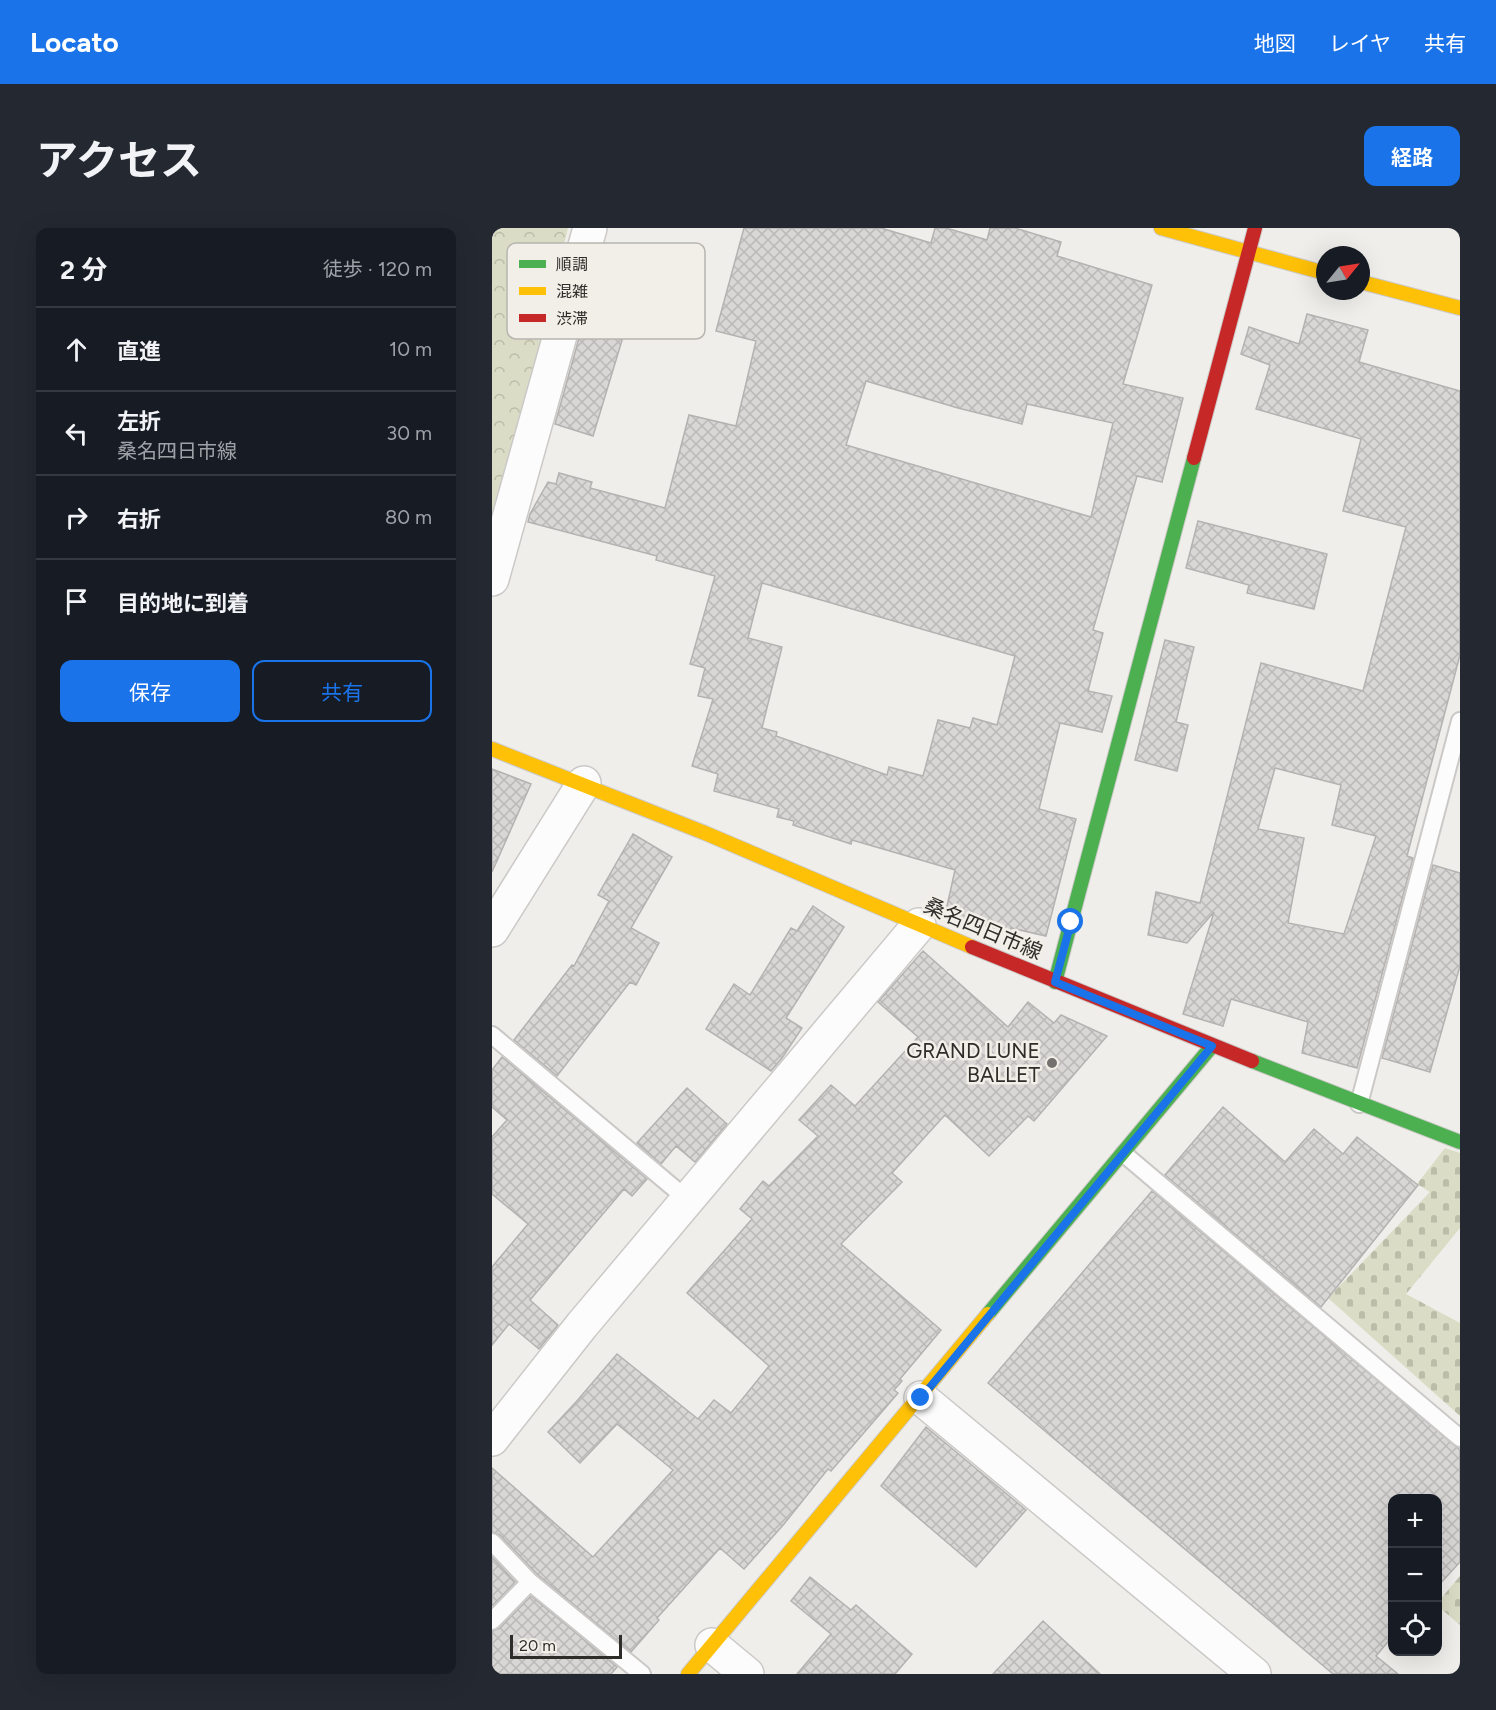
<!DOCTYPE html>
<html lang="ja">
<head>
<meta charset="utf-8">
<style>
  :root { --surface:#171b24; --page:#242831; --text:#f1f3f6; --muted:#9ea1a6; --line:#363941; --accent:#1a73e8 }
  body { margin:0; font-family:Figtree,"Noto Sans JP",sans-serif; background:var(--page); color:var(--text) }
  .controls { position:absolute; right:18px; bottom:18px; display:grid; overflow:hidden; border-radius:12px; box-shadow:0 6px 24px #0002 }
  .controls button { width:54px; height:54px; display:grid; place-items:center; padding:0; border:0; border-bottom:2px solid var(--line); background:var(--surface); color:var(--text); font:30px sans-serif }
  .compass { position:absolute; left:824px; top:18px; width:54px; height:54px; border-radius:50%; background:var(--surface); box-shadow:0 6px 24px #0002; rotate:60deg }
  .scale { position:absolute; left:18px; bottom:15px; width:112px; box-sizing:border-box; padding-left:6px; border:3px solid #2e2d2a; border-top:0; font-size:16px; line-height:21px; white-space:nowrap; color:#2e2d2a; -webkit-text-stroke:4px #f2efe8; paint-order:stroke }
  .stop { position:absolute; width:18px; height:18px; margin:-14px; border:4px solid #1a73e8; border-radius:50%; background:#fff }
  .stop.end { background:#1a73e8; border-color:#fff; box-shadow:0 2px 6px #0008 }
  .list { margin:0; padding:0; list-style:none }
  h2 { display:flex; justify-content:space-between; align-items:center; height:78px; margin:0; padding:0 24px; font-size:26px }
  h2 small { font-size:20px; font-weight:400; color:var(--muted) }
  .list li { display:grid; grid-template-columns:39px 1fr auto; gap:18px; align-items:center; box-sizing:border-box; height:84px; padding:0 24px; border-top:2px solid var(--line) }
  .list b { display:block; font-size:22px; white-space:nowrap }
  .list p { margin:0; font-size:20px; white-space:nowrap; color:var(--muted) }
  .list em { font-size:20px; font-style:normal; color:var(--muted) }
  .actions { display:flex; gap:12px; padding:18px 24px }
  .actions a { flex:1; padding:14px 0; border:2px solid var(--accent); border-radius:12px; text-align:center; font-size:21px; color:var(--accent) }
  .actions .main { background:var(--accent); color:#fff }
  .icon { flex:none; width:33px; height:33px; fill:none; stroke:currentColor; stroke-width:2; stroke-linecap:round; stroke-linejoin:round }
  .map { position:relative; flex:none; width:968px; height:1446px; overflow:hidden; border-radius:12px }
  header { display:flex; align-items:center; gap:36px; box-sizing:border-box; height:84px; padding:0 30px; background:var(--accent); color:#fff }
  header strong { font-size:28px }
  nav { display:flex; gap:33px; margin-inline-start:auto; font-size:21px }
  .intro { display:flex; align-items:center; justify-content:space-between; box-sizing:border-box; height:144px; padding:0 36px }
  h1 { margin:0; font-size:42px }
  .button { padding:15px 27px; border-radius:12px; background:var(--accent); color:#fff; font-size:21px; font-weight:700 }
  main { display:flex; gap:36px; padding:0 36px }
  aside { flex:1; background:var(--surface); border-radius:12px; box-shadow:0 6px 24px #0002 }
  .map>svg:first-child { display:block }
</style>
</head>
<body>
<header>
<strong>Locato</strong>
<nav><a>地図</a><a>レイヤ</a><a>共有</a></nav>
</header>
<div class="intro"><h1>アクセス</h1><a class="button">経路</a></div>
<main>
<aside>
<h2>2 分<small>徒歩 · 120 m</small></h2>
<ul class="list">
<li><svg class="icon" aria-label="ahead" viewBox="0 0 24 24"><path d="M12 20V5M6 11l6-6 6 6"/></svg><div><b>直進</b></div><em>10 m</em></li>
<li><svg class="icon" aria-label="left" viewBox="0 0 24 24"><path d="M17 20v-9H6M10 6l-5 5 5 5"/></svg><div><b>左折</b><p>桑名四日市線</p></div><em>30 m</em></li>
<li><svg class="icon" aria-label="right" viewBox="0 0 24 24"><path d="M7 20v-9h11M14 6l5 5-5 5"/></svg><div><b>右折</b></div><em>80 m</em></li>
<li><svg class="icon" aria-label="arrive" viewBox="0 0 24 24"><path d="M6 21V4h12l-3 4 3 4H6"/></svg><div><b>目的地に到着</b></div></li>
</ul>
<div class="actions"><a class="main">保存</a><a>共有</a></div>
</aside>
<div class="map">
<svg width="968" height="1446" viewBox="0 0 968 1446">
  <defs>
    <pattern id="cemetery-stones" width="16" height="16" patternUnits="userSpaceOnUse" patternTransform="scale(1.5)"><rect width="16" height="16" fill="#dadcc5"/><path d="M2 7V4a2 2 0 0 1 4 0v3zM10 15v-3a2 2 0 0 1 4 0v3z" fill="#bbbda9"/></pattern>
    <pattern id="park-crowns" width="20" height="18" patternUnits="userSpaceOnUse" patternTransform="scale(1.5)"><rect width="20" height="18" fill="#dadcc5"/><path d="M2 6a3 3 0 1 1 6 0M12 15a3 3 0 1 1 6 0" fill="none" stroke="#bbbda9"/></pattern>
    <pattern id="building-cross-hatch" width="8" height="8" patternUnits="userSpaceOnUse" patternTransform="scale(1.5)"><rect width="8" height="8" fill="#d9d7d6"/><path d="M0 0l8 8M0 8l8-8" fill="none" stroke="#bbb9b8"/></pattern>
  </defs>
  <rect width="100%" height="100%" fill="#f0eeea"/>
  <!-- cemetery -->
  <path fill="url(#cemetery-stones)" d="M 953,920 L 968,925 L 968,1000 L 914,1066 L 968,1095 L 968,1188 L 836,1070 L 938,964 L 925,956 Z
    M 968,1348 L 968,1397 L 946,1378 L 946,1374 Z"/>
  <!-- park -->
  <path fill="url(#park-crowns)" d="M 0,0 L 76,0 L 0,313 Z"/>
  <!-- building -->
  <path fill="url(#building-cross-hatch)" stroke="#b4b2b1" stroke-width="1.5" fill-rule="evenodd" d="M 252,0 L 389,0 L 439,15 L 443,0 L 454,0 L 495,12 L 498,0 L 523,0 L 569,14 L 565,28 L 660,57 L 631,156 L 691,170 L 670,254 L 645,248 L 601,402 L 611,405 L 596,463 L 620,468 L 610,504 L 568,495 L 547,581 L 584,591 L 554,708 L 519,700 L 518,704 L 453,687 L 463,642 L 360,612 L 359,616 L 301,597 L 302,593 L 285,589 L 287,581 L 222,563 L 226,546 L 200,538 L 221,471 L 206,468 L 213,440 L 198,436 L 223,348 L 164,332 L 165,328 L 36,294 L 38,286 L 56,254 L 64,256 L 67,245 L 100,254 L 98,260 L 173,280 L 197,187 L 244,198 L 264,113 L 224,103 ZM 374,153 L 466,180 L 530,196 L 535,176 L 621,195 L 599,289 L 354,217 ZM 270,355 L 523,428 L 505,497 L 481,490 L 478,500 L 446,492 L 431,548 L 397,539 L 395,547 L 284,508 L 285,504 L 270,500 L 290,419 L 256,410 Z
    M 815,86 L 876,102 L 867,134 L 968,163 L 968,427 L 915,628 L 921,630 L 865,840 L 810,825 L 816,794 L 739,771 L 731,798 L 691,786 L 722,684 L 695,715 L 656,707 L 664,664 L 708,675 L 769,435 L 871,463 L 914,299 L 851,283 L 869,211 L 764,181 L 778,137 L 749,126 L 757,99 L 807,116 ZM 783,540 L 849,557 L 840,597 L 884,608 L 852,706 L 796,695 L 812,610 L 766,601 Z
    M 91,96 L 131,109 L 101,208 L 63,196 Z
    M 706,293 L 835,326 L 822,381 L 755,365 L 757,357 L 694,340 Z
    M 673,412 L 702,419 L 684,494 L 696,497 L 685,543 L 643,532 Z
    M 0,541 L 39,556 L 0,644 Z
    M 141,606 L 180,629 L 139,700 L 167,715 L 144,757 L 138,754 L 65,848 L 22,812 L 80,737 L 82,738 L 117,673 L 106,667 Z
    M 941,637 L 968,645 L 968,738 L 938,844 L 890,830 Z
    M 321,678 L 352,699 L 294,790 L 310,800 L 290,830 L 279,843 L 214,801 L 242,756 L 258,767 L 299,700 L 305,703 Z
    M 431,723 L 516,799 L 536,774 L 562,795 L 569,787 L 615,808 L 542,893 L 536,888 L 497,928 L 453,887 L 400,945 L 410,954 L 349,1016 L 449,1102 L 408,1151 L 410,1153 L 402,1162 L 406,1165 L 339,1243 L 336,1241 L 292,1296 L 252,1341 L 228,1320 L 165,1390 L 167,1392 L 139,1424 L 45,1346 L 8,1307 L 0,1304 L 0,1240 L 101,1329 L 181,1242 L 125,1196 L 88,1235 L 56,1204 L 84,1174 L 125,1126 L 206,1191 L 222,1172 L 239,1185 L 277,1138 L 195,1065 L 260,991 L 248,981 L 271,953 L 277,958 L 326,908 L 307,892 L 339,857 L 363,878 L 426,809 L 386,774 Z
    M 10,829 L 155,951 L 140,968 L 132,961 L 38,1072 L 66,1097 L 47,1121 L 17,1096 L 0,1117 L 0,1039 L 36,996 L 0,966 L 0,909 L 15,892 L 0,879 L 0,842 Z
    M 195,860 L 235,896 L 203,934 L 184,918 L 169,936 L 145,915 Z
    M 731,879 L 793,934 L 822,901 L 851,926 L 865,909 L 926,957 L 829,1079 L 673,947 Z
    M 660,963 L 968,1222 L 968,1334 L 945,1359 L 945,1270 L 900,1270 L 900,1409 L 884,1428 L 906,1446 L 841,1446 L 496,1155 Z
    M 434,1199 L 534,1282 L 484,1339 L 389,1258 Z
    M 0,1329 L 23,1354 L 0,1378 Z
    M 318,1349 L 359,1382 L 364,1377 L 420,1426 L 403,1446 L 305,1446 L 339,1406 L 299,1373 Z
    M 39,1368 L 125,1439 L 119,1446 L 0,1446 L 0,1403 L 8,1400 Z
    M 551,1393 L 608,1446 L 501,1446 Z"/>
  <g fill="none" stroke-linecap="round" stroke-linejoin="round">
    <defs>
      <path id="lane" d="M 0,807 L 196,972
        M 867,876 L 968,493
        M 632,926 L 968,1210
        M 0,1314 L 38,1354 L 150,1446
        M 0,1393 L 38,1354"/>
      <path id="street" d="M 0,351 L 98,0
        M 0,702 L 92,555
        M 429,1170 L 762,1446
        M 0,1211 L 90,1097 L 427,697
        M 220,1417 L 255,1446"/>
      <path id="fast" d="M 563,754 L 702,230
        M 760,833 L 968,914
        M 496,1086 L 720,818"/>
      <path id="slow" d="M 669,0 L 833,45
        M 869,54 L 968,80
        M 0,521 L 213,605 L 480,719
        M 196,1446 L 496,1086"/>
      <path id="jam" d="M 702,230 L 763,0
        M 480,719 L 760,833"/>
    </defs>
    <!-- lane casing -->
    <use href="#lane" stroke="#cbc9c7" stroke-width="20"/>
    <!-- street casing -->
    <use href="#street" stroke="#cbc9c7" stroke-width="36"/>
    <!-- fast casing -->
    <use href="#fast" stroke="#cbc9c7" stroke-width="16"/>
    <!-- slow casing -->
    <use href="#slow" stroke="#cbc9c7" stroke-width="16"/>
    <!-- jam casing -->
    <use href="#jam" stroke="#cbc9c7" stroke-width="16"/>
    <!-- lane -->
    <use href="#lane" stroke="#fdfcfc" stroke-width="16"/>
    <!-- street -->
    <use href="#street" stroke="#fdfcfc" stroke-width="33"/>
    <!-- fast -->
    <use href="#fast" stroke="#4caf50" stroke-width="14"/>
    <!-- slow -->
    <use href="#slow" stroke="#ffc107" stroke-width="14"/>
    <!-- jam -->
    <use href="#jam" stroke="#c62828" stroke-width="14"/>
  </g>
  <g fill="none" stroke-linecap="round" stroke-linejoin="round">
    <!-- route -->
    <path stroke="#1a73e8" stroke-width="8" d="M 429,1170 L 720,818 L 563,754 L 579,694"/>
  </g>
  <!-- markers -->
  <circle fill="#72716d" stroke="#f2efe8" stroke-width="2" cx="560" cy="835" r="6"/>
  <g text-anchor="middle" stroke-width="5" stroke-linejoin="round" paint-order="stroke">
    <!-- street labels -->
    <g font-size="21" fill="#2e2d2a" stroke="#f2efe8">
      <text transform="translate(491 701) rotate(23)" y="7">桑名四日市線</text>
    </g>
    <!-- poi labels -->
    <g font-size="21" fill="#2e2d2a" stroke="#f2efe8" text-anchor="end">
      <text x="548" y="830">GRAND LUNE<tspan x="548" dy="24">BALLET</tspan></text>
    </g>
  </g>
  <!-- legend -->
  <rect x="15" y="15" width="198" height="96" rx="9" fill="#f2efe8" stroke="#b7b5af" stroke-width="1.5"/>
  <rect x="27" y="32" width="27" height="8" fill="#4caf50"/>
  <rect x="27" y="59" width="27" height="8" fill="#ffc107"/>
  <rect x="27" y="86" width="27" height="8" fill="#c62828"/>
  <g font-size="16" fill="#2e2d2a">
    <text x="64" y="42">順調</text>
    <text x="64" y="69">混雑</text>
    <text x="64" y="96">渋滞</text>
  </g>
</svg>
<div class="controls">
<button>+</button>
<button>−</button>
<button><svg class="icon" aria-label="locate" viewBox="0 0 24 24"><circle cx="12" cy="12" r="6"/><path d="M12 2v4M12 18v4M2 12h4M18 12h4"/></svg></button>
</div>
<svg class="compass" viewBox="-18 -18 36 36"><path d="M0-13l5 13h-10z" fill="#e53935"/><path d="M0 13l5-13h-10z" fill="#9ea1a6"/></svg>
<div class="scale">20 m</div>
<div class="stop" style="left:579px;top:694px"></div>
<div class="stop end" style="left:429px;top:1170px"></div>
</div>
</main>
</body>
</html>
